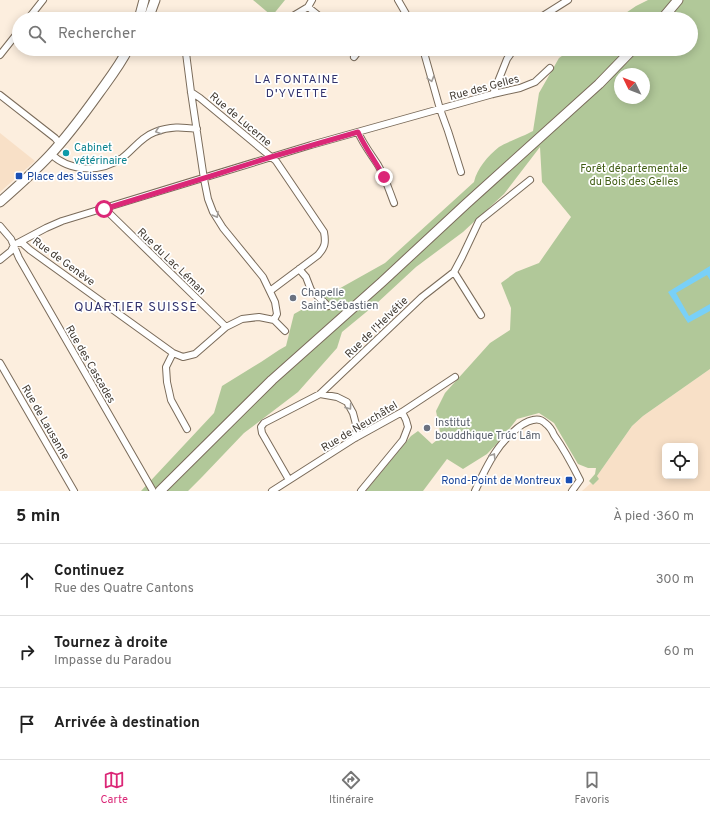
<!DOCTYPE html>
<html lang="fr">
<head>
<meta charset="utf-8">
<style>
  :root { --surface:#fff; --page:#f2f2f2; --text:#222; --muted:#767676; --line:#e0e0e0; --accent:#db2777 }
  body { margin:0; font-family:Overpass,sans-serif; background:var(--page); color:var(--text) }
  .controls { position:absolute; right:12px; bottom:12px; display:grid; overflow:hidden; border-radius:6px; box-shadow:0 2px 10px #0003 }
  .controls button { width:36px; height:36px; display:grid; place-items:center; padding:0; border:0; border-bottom:1px solid var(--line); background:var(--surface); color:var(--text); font:20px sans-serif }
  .compass { position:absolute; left:614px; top:68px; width:36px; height:36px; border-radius:50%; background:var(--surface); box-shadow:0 2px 10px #0003; rotate:313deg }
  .stop { position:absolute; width:12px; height:12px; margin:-9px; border:3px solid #db2777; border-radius:50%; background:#fff }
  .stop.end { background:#db2777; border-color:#fff; box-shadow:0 1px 4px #0008 }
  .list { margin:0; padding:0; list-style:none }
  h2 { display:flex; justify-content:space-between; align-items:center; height:52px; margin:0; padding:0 16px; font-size:17px }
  h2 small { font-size:13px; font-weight:400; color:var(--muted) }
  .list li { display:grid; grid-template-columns:26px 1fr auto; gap:12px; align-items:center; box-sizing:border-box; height:72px; padding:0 16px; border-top:1px solid var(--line) }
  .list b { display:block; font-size:15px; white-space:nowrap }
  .list p { margin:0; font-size:13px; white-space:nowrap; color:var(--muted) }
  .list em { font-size:13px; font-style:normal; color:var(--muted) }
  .icon { flex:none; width:22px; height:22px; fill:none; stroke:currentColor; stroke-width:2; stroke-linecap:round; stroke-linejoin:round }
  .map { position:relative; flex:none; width:710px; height:491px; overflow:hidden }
  .search { position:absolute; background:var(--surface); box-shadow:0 2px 10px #0003; left:12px; right:12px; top:12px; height:44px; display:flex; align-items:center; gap:10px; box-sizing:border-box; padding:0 14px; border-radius:22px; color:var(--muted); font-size:15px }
  .sheet { height:268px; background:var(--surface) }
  nav { display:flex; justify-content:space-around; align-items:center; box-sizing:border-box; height:56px; border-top:1px solid var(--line); background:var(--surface); font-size:11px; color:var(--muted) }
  nav a { display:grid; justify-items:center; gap:2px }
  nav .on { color:var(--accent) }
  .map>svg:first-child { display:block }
</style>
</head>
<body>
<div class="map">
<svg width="710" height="491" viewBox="0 0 710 491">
  <rect width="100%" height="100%" fill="#fceede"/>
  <!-- built -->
  <path fill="#f8e0c7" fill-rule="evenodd" d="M 0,133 L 35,161 L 0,192 Z
    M 710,369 L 710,491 L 582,491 L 591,483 L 593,485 L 599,479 L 597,476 L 632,426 L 643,416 ZM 665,446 L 695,446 L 695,476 L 665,476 Z"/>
  <!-- green -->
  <path fill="#b1c899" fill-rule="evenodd" d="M 253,0 L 285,0 L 272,16 Z
    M 648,0 L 710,0 L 710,369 L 643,416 L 632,426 L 597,476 L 599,479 L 593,485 L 589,481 L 595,474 L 596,468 L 588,468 L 578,464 L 554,423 L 539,413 L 517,419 L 503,437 L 487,454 L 463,469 L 447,459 L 423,491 L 366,491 L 411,436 L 418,431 L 432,444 L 441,437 L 436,411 L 445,393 L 490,343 L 510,330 L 511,308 L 501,283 L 516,272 L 539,263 L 571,217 L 542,182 L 540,147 L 504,194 L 463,232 L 416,267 L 376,304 L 342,332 L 337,348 L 298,392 L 244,433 L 202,477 L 188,491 L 141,491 L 214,413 L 222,386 L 261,362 L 279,350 L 286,346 L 294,314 L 385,263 L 474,182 C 477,168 488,156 499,147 C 507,142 524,136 533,131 L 539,93 L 559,58 L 572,49 L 691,49 L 691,19 L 617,19 L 636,6 ZM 620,74 L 644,74 L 644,98 L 620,98 Z"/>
  <!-- water -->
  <path fill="#79d0f8" d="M 710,266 L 710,280 L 707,275 L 676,293 L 689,316 L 710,304 L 710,311 L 688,323 L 668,292 Z"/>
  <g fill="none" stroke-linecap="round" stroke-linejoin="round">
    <defs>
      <path id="street" d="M 398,0 L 409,19
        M 308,7 L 323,19
        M 28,19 L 43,0
        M 288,19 L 308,7 L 312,0
        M 538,19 L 568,0
        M 184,49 L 186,53 L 191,92 L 204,179 L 208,199 L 213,212 L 223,228 L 263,277 L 275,302 L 277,314 L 274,320 L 285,331
        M 423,49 L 440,109 L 448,131 L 461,172
        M 186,53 L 202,49
        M 0,55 L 19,31
        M 354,57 L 360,49
        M 191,92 L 200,98 L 276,161 L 324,232 C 326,243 325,247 318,255 L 270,291
        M 493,94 L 507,59 L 514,49
        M 0,95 L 55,138 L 60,144
        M 358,132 C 363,144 371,154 378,165 C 385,177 389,190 394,203
        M 51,154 C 70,172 100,173 122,158 C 133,150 141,137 155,132 C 170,126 182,127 197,129
        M 104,208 L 226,327
        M 0,226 L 11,239 L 19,258 L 153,491
        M 21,242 L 30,250 L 173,353 L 183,357 L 195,354 L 226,327 L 242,319 L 259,317 L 274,320
        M 0,260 L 11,251 L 14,245 L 46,228 L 62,221 L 311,145 L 493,94 L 520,88 L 535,82 L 550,68
        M 299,269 L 306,277 L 311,290 L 328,306
        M 454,272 L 481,315
        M 173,353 L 166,367 L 167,382 L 171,400 L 187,429
        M 0,363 L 74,491
        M 320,394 L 337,397 L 347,402 L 353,413 L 357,428 L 355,438
        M 289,480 L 262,433 L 261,427 L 264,423 L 320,394 L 422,297 L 454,272 L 462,257 L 479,221 L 530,180
        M 272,491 L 355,438 L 402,412 L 455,377
        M 361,491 L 403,440 L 408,427 L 406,420 L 402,412
        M 475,491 C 481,478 487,465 495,453 C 502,442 520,422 533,420 C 537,419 542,420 545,423 C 549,426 552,430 554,435 C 564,449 572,464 580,480 L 572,491"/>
      <path id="secondary" d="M 139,19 L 144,0
        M 148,19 L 155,0
        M 662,19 L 678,0
        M 0,202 C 17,187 34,172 49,156 C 68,136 84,114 99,93 C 109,79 120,65 128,49
        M 160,491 L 272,380 L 382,282 L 466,204 L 599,84 L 633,49"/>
    </defs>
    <!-- street casing -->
    <use href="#street" stroke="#7a6b5a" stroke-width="8"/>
    <!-- secondary casing -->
    <use href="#secondary" stroke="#7a6b5a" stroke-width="11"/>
    <!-- street -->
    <use href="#street" stroke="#fff" stroke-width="6"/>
    <!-- secondary -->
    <use href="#secondary" stroke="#fff" stroke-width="9"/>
  </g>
  <!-- one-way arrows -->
  <defs><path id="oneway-chevron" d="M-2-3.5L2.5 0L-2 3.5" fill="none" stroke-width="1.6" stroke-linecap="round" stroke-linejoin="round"/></defs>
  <g stroke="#a09c98">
    <use href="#oneway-chevron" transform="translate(431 79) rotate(74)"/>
    <use href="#oneway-chevron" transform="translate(158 131) rotate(161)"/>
    <use href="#oneway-chevron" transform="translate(216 215) rotate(60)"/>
    <use href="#oneway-chevron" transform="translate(349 407) rotate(55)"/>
    <use href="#oneway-chevron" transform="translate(493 456) rotate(-57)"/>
  </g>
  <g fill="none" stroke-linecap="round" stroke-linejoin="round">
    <!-- route -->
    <path stroke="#db2777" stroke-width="5" d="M 104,209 L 211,176 L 271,157 L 358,132 C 365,148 376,162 384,177"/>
  </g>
  <!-- markers -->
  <circle fill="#0f9aa8" stroke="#fff" stroke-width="1.5" cx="66" cy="153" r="4"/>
  <g fill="#1a4fb4" stroke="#fff" stroke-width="1.5">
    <rect x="15" y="172" width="8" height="8" rx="2"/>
    <rect x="565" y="476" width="8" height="8" rx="2"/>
  </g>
  <g fill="#6b7280" stroke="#fff" stroke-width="1.5">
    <circle cx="293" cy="298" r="4"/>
    <circle cx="427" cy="428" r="4"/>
  </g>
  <g text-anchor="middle" stroke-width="3.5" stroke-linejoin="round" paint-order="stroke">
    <!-- street labels -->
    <g font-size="11" fill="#413a32" stroke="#fff">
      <text transform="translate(484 87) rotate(-15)" y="4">Rue des Gelles</text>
      <text transform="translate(241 119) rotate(40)" y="4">Rue de Lucerne</text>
      <text transform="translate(64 261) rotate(36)" y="4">Rue de Genève</text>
      <text transform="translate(172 261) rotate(44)" y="4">Rue du Lac Léman</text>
      <text transform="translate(376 327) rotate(-44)" y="4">Rue de l'Helvétie</text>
      <text transform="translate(91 364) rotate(60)" y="4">Rue des Cascades</text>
      <text transform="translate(46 422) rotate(60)" y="4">Rue de Lausanne</text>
      <text transform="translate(359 426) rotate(-31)" y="4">Rue de Neuchâtel</text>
    </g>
    <!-- culture labels -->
    <g font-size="11" fill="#0d838f" stroke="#fff" text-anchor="start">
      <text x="74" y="151">Cabinet<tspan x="74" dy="13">vétérinaire</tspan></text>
    </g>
    <!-- park labels -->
    <g font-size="11" fill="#405d13" stroke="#fff">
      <text x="634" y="172">Forêt départementale<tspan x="634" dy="13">du Bois des Gelles</tspan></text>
    </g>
    <!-- transit labels -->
    <g font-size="11" fill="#164399" stroke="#fff" text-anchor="start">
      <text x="27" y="180">Place des Suisses</text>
      <text x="561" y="484" text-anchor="end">Rond-Point de Montreux</text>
    </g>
    <!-- worship labels -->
    <g font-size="11" fill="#5b616d" stroke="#fff" text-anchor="start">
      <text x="301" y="296">Chapelle<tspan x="301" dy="13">Saint-Sébastien</tspan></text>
      <text x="435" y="426">Institut<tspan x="435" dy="13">bouddhique Trúc Lâm</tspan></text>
    </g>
    <!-- neighbourhood labels -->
    <g font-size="12" letter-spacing="1" fill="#31326d" stroke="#fff">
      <text x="297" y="83">LA FONTAINE<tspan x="297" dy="14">D'YVETTE</tspan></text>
    </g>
    <!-- quarter labels -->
    <g font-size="13" letter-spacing="1" fill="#31326d" stroke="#fff">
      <text x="136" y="311">QUARTIER SUISSE</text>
    </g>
  </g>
</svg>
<div class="controls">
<button><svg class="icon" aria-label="locate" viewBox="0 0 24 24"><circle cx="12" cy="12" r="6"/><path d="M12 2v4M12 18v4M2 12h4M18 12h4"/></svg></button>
</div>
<svg class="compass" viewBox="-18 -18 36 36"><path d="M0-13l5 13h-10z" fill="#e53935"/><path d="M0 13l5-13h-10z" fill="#767676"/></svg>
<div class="stop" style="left:104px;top:209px"></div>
<div class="stop end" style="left:384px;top:177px"></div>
<div class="search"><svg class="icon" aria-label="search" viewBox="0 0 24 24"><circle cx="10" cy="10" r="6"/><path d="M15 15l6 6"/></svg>Rechercher</div>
</div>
<section class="sheet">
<h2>5 min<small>À pied · 360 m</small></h2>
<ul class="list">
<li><svg class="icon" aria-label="ahead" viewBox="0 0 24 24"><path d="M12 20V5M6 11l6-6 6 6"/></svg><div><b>Continuez</b><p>Rue des Quatre Cantons</p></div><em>300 m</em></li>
<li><svg class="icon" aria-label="right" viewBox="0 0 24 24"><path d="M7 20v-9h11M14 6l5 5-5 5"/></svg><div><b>Tournez à droite</b><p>Impasse du Paradou</p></div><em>60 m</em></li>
<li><svg class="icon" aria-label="arrive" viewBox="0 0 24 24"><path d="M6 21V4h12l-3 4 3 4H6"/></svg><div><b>Arrivée à destination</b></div></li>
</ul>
</section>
<nav>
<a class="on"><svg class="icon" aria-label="map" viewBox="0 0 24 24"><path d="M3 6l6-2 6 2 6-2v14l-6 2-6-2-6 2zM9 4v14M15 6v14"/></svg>Carte</a>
<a><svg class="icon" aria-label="directions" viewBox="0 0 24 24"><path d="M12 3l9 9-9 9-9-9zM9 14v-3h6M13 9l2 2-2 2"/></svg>Itinéraire</a>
<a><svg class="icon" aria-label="saved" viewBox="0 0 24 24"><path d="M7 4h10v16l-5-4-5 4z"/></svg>Favoris</a>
</nav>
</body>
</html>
